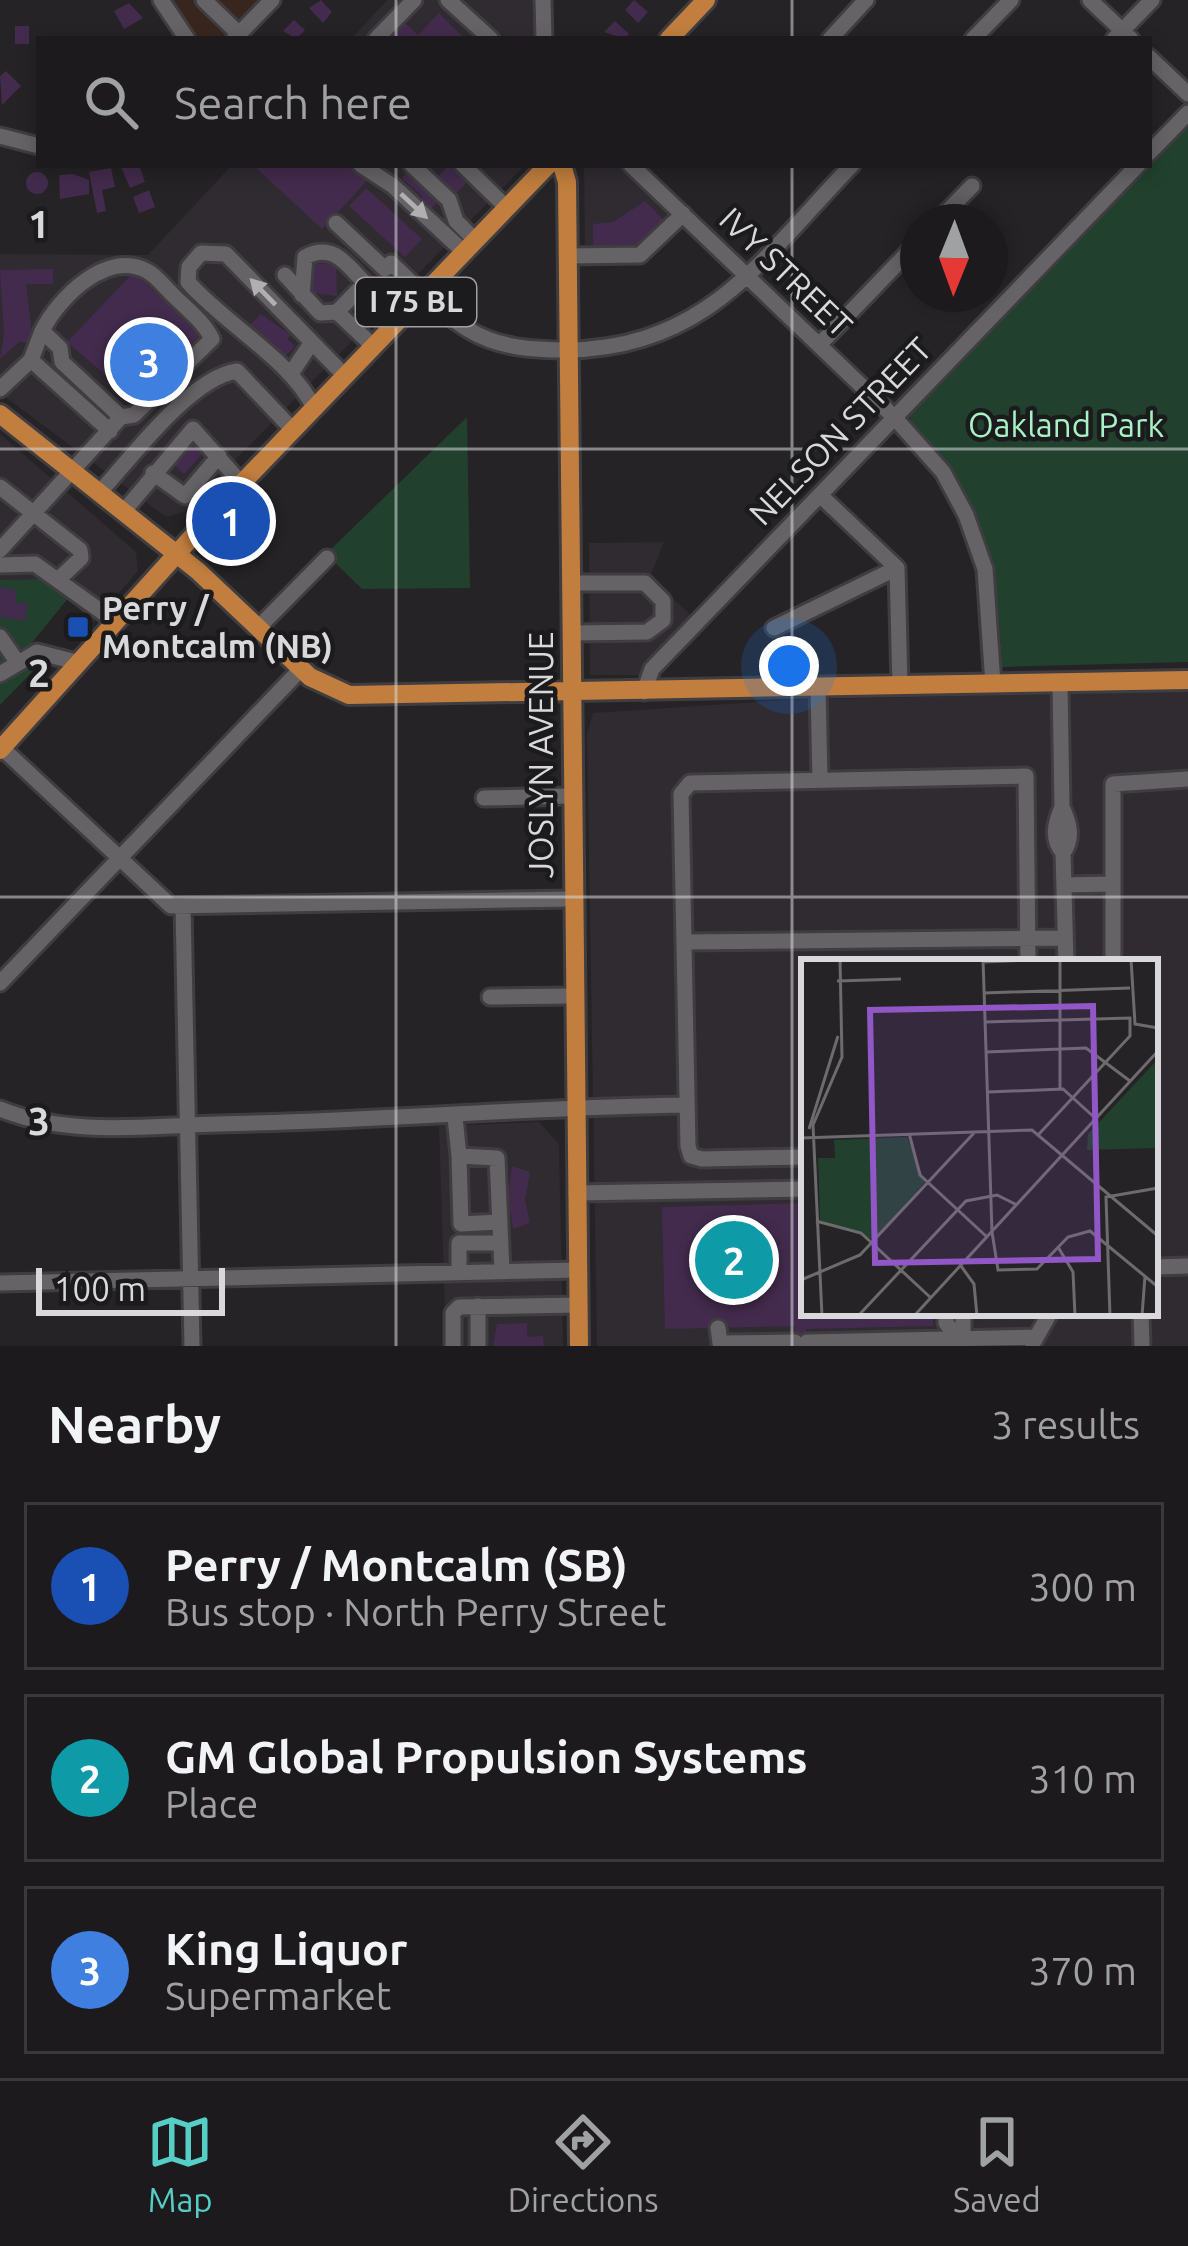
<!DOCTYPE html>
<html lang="en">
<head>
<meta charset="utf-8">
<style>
  :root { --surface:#1c1a1c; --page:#292729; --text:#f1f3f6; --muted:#a0a1a3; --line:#3a383b; --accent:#55cec6 }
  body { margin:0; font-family:Ubuntu,sans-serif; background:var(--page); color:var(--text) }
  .compass { position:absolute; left:900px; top:204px; width:108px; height:108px; border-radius:50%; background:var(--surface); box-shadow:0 6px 18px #0003; rotate:181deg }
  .scale { position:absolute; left:36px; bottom:30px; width:189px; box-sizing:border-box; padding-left:12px; border:6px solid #d9d8da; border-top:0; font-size:33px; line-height:42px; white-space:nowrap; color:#d9d8da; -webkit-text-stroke:9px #1b1a1c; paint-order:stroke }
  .you { position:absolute; left:789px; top:666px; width:42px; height:42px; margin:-30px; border:9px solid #fff; border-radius:50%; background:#1a73e8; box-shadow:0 0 0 18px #1a73e833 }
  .badge { display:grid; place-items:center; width:78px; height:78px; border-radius:50%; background:var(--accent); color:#fff; font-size:39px; font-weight:700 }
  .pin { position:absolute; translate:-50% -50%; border:6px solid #fff; box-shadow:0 3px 12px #0006 }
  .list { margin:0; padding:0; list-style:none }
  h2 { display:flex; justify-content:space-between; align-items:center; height:156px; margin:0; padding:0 48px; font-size:51px }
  h2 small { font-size:39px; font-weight:400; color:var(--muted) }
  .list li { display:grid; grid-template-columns:78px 1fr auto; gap:36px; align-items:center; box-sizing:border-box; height:168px; margin:0 24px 24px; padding:0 24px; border:3px solid var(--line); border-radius:0px }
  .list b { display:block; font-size:45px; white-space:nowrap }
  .list p { margin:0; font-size:39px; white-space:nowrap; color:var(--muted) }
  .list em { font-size:39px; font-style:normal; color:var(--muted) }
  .icon { flex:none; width:66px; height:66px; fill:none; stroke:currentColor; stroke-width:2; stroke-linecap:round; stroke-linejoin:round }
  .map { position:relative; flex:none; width:1188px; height:1346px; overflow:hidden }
  .search { position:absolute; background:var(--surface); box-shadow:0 6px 18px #0003; left:36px; right:36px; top:36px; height:132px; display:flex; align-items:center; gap:30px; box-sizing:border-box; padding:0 42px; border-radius:0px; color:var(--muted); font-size:45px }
  .sheet { height:732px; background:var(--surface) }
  nav { display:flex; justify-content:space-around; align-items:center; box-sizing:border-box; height:168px; border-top:3px solid var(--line); background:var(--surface); font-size:33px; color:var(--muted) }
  nav a { display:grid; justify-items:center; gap:6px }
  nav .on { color:var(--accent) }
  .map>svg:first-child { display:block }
</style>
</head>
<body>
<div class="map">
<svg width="1188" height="1346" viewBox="0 0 1188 1346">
  <rect width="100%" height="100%" fill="#252325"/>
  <!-- built -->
  <path fill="#2f2b31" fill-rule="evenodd" d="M 387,0 L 535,0 L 536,39 L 351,39 Z
    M 232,165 L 525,165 L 184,512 L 166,517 L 0,393 L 0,254 L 148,255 Z
    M 584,165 L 622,165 L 683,222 L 643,260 L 585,263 Z
    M 0,434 L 136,552 L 138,571 L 93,623 L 49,580 L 0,580 Z
    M 664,542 L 650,577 L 693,617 L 640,675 L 590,675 L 589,543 Z
    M 1188,691 L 1188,1346 L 597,1346 L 587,734 L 593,713 L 787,700 ZM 804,962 L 1155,962 L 1155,1313 L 804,1313 Z
    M 539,1122 L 559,1144 L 563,1346 L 446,1346 L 439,1126 Z"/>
  <!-- education -->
  <path fill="#38261e" d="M 171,0 L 261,0 L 222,39 L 199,39 Z"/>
  <!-- green -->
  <path fill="#21402e" d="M 1188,122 L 1188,662 L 1002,667 C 999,597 991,535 953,475 C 941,455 913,434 909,414 Z
    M 467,417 L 470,588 L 362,589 L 326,554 Z
    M 49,579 L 69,597 L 31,644 L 41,663 L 0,705 L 0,580 Z"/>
  <!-- building -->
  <path fill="#432b4d" d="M 321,0 L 332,12 L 323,23 L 309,8 Z
    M 634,0 L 648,12 L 638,23 L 625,10 Z
    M 129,3 L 143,18 L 124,29 L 114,11 Z
    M 439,13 L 465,39 L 388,39 L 404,22 L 418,35 Z
    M 294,20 L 305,30 L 296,39 L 283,31 Z
    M 615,21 L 629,34 L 625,39 L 604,32 Z
    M 15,26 L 29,26 L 29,44 L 15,44 Z
    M 6,71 L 21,86 L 2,105 L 0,76 Z
    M 139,165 L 145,182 L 130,188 L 121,167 Z
    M 253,165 L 352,165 L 368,180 L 322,229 Z
    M 449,165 L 469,180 L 454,196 L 436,179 Z
    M 111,168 L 115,187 L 102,190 L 106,211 L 97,213 L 89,172 Z
    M 409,171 L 439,200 L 426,214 L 416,205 L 423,197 L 402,178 Z
    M26 183a11 11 0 1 1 22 0a11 11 0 1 1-22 0Z
    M 73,174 L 89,180 L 89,194 L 60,199 L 59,175 Z
    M 366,188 L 422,239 L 405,257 L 349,206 Z
    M 149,190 L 155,207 L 139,213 L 133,197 Z
    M 645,201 L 664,220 L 635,250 L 593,251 L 593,224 L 613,222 Z
    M 336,263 L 337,296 L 305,292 L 304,264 Z
    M 53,269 L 53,284 L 26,284 L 33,342 L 19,342 L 0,359 L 4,334 L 0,270 Z
    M 134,272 L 200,335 L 136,401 L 67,342 Z
    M 261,314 L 291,335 L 287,339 L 295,346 L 281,360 L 247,328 Z
    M 187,436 L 204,452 L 184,474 L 167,458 Z
    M 0,587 L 17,590 L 15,602 L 28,604 L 25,621 L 0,617 Z
    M 512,1166 L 530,1172 L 525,1200 L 530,1223 L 513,1229 L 508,1195 Z
    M 804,1203 L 804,1313 L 933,1313 L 933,1326 L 806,1329 L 807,1346 L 795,1346 L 795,1326 L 665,1329 L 662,1207 Z
    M 527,1323 L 527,1337 L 543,1336 L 544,1346 L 493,1346 L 497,1324 Z"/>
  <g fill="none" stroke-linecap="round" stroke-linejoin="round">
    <defs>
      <path id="minor" d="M 161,0 L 187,39
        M 204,0 L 239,34
        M 448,0 L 491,39
        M 543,0 L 544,39
        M 1090,0 L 1131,39
        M 234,39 L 272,0
        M 376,39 L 414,0
        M 830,39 L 866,0
        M 973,39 L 1011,0
        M 1114,39 L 1152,0
        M 1149,57 L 1188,94
        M 0,136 L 39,146
        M 1149,153 L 1188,113
        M 361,165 L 393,186 L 464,252
        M 412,165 L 449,200 L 456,221 L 475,240
        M 463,165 L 507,208
        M 631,165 L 894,417 L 943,472 L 966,515 L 985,569 L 993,684
        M 937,222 L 972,186
        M 336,223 L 385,269 L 391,263 C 416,286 440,313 469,330 C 499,348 533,350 567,350 C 708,348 762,258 852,165
        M 568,256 L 640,255 L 683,214
        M 285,275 L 320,313 L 337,312
        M 302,295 L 305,257 C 333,242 346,264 365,283 L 337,312 L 373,346
        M 42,331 C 58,299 106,249 147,271 C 157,276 166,289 175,297 C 188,310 204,322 212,339 L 134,415 L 121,417
        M 819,345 L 918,242
        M 31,360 L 110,431
        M 292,372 L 312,342
        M 0,389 L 31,360 L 42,331 L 60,348 L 62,362 L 121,417 L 0,550
        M 314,408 C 291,360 226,325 188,282 L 189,267 L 201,253 L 226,254 L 345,376
        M 153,473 L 185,496 L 219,456
        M 0,487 L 80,550 L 81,558 L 61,577
        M 100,492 C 133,456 190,378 237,371 L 293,430
        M 820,495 L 897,568 L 900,686
        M 124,511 L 193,429 L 242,484
        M 0,565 L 35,564 L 116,622
        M 258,628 L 327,558
        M 774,628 L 897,568
        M 572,633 L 647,632 L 663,620 L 663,601 L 645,583 L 573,583
        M 0,637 L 16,660
        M 0,674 L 37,652 L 80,663
        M 1060,682 L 1062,807 C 1069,822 1074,838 1063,853 L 1066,962
        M 818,688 L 820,780
        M 644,692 L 652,669 L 1138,165
        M 2,748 L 171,906 L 571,899
        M 484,798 L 569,796
        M 1062,807 C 1055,823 1051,839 1063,853
        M 1064,885 L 1112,884
        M 183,907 L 192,1346
        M 685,942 L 1065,938
        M 1113,962 L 1113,784 L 1188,779
        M 0,983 L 301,669
        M 490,997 L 572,996
        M 0,1109 C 68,1137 146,1126 218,1124 C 374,1121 531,1107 687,1105
        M 455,1117 L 459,1156
        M 804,1157 L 702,1159 L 691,1156 L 688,1146 L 681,794 L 690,783 L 1026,776 L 1028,962
        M 576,1193 L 804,1189
        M 500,1222 L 461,1224 L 459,1156 L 497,1158 L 502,1271
        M 1155,1267 L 1188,1266
        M 459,1272 L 459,1243 L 501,1243
        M 0,1283 L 578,1270
        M 478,1306 L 478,1346
        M 946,1313 L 946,1323 L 958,1339
        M 963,1313 L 963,1339
        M 1141,1313 L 1142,1346
        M 718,1328 L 720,1343 L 795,1342
        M 807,1342 L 1036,1337
        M 1033,1343 L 1050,1313
        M 453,1346 L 453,1313 L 459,1307 L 578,1305"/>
      <path id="major" d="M 669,39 L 706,0
        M 562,165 L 567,182 C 570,570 573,958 579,1346
        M 0,414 L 198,571 L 310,677 L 349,695 L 1188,680
        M 0,750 L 219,507 L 548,165"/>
    </defs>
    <!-- minor casing -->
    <use href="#minor" stroke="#3f3d3f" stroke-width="21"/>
    <!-- major casing -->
    <use href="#major" stroke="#3f3d3f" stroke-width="24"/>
    <!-- minor -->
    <use href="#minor" stroke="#656366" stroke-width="15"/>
    <!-- major -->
    <use href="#major" stroke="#c17e3e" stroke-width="18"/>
  </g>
  <!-- one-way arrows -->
  <defs><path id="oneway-solid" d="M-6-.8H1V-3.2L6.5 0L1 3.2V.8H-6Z" transform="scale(3)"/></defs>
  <g fill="#b0afb1">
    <use href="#oneway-solid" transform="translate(414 206) rotate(43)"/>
    <use href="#oneway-solid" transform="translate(263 292) rotate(-134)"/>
  </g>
  <!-- grid -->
  <path fill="none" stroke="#d9d8da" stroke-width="3" stroke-opacity="0.55" d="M 396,0 L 396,39M 792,0 L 792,39M 396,165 L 396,1346M 792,165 L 792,1346M 0,449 L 1188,449M 0,897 L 1188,897"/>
  <!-- markers -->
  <rect fill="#1a4fb4" stroke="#1b1a1c" stroke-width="4.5" x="66" y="615" width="24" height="24" rx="6"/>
  <g text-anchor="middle" stroke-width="9" stroke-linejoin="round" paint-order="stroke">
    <!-- shield labels -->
    <rect fill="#1b1a1c" stroke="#a09fa1" stroke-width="3" x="356" y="278" width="120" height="48" rx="9"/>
    <g font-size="30" font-weight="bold" fill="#d9d8da">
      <text x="416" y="312">I 75 BL</text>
    </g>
    <!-- street labels -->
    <g font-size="33" fill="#d9d8da" stroke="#1b1a1c">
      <text transform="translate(786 272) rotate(44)" y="12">IVY STREET</text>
      <text transform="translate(840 431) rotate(-46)" y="12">NELSON STREET</text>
      <text transform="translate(541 755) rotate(-90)" y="12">JOSLYN AVENUE</text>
    </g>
    <!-- park labels -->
    <g font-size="33" fill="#a8f1c4" stroke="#1b1a1c">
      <text x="1066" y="437">Oakland Park</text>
    </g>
    <!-- poi labels -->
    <g font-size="33" font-weight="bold" fill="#d9d8da" stroke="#1b1a1c" text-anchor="start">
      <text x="102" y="620">Perry /<tspan x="102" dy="38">Montcalm (NB)</tspan></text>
    </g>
  </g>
  <!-- overview -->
  <g transform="translate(801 959)">
    <rect width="357" height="357" fill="#252325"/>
    <path d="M 357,100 L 357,189 L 286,191 L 287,175 ZM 106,178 L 124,223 L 73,281 L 19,261 L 17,199 L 34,199 L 33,181 Z" fill="#21402e"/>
    <path fill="none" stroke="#6d6b6d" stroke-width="3" d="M 182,0 L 191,273M 259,0 L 259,130M 330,0 L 334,65 L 357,69M 182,3 L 249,0M 36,22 L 100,20M 183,34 L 329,29M 184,63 L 329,59 L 329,77 L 238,175M 185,93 L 285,89 L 329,122M 187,133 L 262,130 L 294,159M 8,170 L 37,77M 108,174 L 119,216 L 186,278M 0,179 L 231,171 L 357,277M 15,262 L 60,274 L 130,339M 191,273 L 197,311 L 236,310 L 267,278 L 289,272 L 357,328M 257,288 L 272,313 L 274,357M 160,307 L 173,325 L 176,357M 0,321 L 59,296 L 173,174M 21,357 L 12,166 L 41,98 L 39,0M 57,357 L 165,242 L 196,236 L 216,246M 113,357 L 357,92M 309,357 L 305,238 L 357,229M 341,357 L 344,317"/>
    <path fill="#9257c6" fill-opacity="0.15" stroke="#9257c6" stroke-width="6" d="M 292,47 L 297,300 L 74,304 L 69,51 Z"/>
    <rect width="357" height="357" fill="none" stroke="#d9d8da" stroke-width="6"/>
  </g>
  <g font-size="39" text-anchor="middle" font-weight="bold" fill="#d9d8da" stroke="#1b1a1c" stroke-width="9" stroke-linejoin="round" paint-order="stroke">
    <text x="39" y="238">1</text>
    <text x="39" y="687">2</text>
    <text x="39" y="1135">3</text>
  </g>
</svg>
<svg class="compass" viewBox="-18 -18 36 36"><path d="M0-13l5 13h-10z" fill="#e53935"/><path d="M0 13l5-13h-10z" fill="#a0a1a3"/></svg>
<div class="scale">100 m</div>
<div class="you"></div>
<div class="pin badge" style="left:231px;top:521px;background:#1a4fb4">1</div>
<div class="pin badge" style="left:734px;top:1260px;background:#0f9aa8">2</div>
<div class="pin badge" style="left:149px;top:362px;background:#3f7fe0">3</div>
<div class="search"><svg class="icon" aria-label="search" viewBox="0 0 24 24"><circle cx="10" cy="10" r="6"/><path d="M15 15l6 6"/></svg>Search here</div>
</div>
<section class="sheet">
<h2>Nearby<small>3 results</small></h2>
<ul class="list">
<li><span class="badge" style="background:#1a4fb4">1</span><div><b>Perry / Montcalm (SB)</b><p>Bus stop · North Perry Street</p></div><em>300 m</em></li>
<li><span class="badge" style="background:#0f9aa8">2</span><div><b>GM Global Propulsion Systems</b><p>Place</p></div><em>310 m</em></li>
<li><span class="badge" style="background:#3f7fe0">3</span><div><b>King Liquor</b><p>Supermarket</p></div><em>370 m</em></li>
</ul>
</section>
<nav>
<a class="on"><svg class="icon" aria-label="map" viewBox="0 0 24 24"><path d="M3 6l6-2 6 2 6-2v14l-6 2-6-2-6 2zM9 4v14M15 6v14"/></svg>Map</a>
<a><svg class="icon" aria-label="directions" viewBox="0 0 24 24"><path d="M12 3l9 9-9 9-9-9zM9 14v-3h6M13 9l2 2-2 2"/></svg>Directions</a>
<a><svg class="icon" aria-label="saved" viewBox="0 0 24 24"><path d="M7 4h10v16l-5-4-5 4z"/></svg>Saved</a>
</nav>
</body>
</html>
